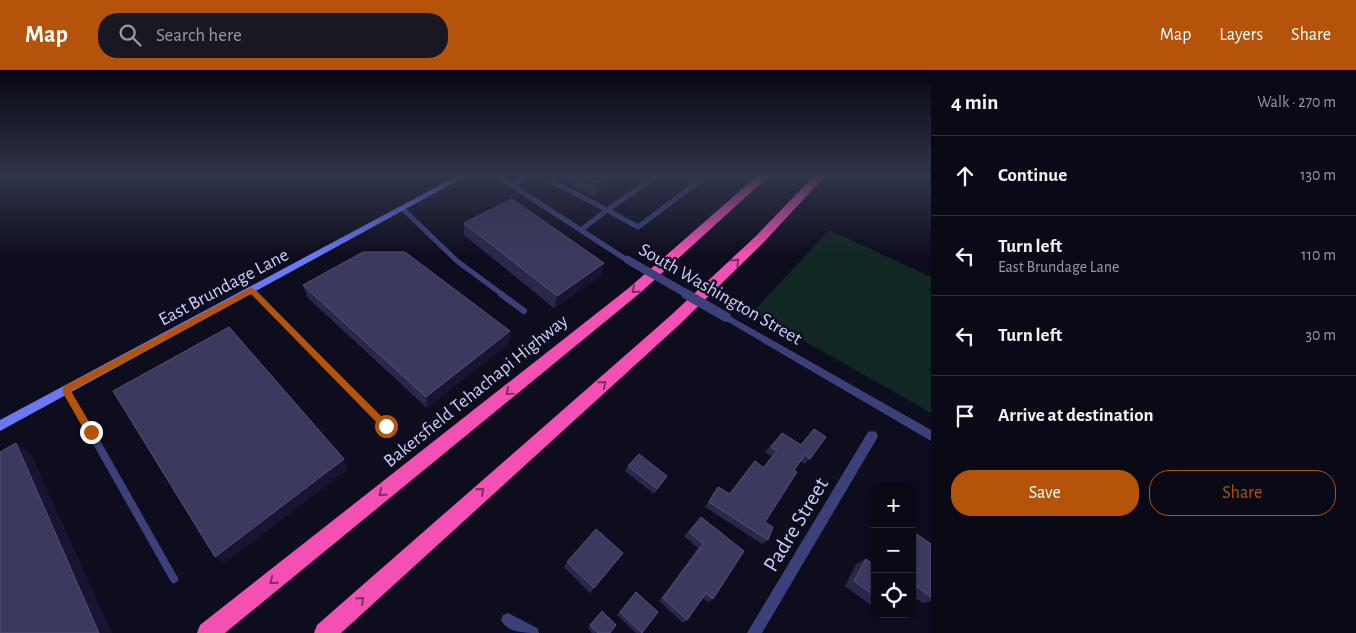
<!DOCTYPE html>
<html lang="en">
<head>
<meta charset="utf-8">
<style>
  :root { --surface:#0a0a16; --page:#181823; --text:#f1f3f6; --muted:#999aa1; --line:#2a2b35; --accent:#b45309 }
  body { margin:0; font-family:"Alegreya Sans",sans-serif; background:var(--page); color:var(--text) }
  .controls { position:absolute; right:15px; bottom:15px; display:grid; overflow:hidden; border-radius:10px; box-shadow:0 1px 4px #0004 }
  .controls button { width:45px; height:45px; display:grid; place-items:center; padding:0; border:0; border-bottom:1px solid var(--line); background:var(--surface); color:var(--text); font:25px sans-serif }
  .stop { position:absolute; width:15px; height:15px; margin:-11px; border:4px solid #b45309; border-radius:50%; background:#fff }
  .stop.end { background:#b45309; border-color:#fff; box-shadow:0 1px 5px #0008 }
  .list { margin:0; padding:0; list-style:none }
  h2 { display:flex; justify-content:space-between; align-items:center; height:65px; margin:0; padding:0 20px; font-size:21px }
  h2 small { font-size:16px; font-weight:400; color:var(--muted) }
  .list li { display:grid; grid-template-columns:32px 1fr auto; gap:15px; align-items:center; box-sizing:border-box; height:80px; padding:0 20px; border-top:1px solid var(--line) }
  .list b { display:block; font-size:19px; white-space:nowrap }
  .list p { margin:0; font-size:16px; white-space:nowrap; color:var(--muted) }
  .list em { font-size:16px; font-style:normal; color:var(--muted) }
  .actions { display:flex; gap:10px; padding:15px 20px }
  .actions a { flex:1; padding:11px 0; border:1px solid var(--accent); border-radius:20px; text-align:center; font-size:18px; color:var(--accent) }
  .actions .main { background:var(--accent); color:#fff }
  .icon { flex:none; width:28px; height:28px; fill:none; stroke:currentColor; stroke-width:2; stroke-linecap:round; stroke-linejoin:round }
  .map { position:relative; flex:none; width:931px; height:563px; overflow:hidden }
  header { display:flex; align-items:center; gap:30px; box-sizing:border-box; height:70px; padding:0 25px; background:var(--accent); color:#fff }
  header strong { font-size:24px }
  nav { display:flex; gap:28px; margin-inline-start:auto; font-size:18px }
  .search { width:350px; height:45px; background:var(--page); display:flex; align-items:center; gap:12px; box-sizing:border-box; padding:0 18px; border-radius:20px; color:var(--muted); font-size:19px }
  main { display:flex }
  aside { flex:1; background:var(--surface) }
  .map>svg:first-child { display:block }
</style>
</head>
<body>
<header>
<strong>Map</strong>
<div class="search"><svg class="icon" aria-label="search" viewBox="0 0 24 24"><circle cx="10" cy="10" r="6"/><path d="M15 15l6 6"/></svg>Search here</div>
<nav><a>Map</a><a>Layers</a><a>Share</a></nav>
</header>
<main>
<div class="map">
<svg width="931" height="563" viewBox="0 0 931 563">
  <rect width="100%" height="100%" fill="#0e0d1e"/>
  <!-- green -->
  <path fill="#112724" d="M 829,160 L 931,207 L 931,343 L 753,242 Z"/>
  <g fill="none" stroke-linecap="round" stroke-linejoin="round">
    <!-- service-far2 -->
    <path stroke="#3b407a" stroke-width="5" d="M 657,106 L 607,140 L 638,157 L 702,109 L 695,106
      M 553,112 L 607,140 L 581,160
      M 511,116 L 527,106
      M 403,139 L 457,191 L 503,225
      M 252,220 L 257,225"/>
    <!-- service-far1 -->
    <path stroke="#3b407a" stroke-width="6" d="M 256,224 L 386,357
      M 501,224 L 524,241
      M 66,320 L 97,375"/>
    <!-- service -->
    <path stroke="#3b407a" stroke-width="8" d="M 97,373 L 174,509"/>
    <!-- minor -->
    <path fill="#3b407a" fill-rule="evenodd" d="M 872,361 L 876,362 L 878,366 L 876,370 L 762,563 L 747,563 L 868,362 Z
      M 508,543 L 537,558 L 539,563 C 526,563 507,563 501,550 L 503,545 Z"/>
    <!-- tertiary -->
    <path fill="#3b407a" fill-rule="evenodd" d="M 493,106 L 502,106 L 632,190 L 628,193 L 625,192 Z
      M 726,244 L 931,360 L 931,371 L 723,249 L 721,247 Z"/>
    <!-- secondary -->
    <path fill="#6a78f6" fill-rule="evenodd" d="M 457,106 L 466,106 L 0,361 L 0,350 Z"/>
    <!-- motorway -->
    <path fill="#f450b3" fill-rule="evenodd" d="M 757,106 L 769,106 L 640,223 L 225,563 L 197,563 L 200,555 L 630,217 Z
      M 814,106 L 825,106 L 764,172 L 679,255 L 341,563 L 314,563 L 317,555 L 669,247 L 756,166 Z"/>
    <!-- tertiary-bridge-far1 -->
    <path stroke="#3b407a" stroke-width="8" d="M 628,190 L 689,225"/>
    <!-- tertiary-bridge -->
    <path stroke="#3b407a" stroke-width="10" d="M 686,224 L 726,247"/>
  </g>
  <!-- wall -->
  <path fill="#29284b" d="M 83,106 L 128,106 L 94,119 Z
    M 559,106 L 630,106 L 620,112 L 617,110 L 593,126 L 558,107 Z
    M 464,153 L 604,193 L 601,206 L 554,238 L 464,165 Z
    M 303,215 L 510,261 L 509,273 L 427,338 L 307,227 Z
    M 814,359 L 810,389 L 804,394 L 800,391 L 794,400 L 765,452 L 768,470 L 762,474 L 705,437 L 714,422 L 718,417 L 729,424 L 750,396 L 755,391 L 763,397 L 771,386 L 765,382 L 782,363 L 800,375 Z
    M 628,396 L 667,406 L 654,424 L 625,401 Z
    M 701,447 L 713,529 L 708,532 L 703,528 L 687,550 L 683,553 L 659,531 L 698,478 L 684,466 Z
    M 912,461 L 931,474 L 931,531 L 923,533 L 912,526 Z
    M 623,483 L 590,523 L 564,497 L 567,492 Z
    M 866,489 L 875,495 L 875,538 L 845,516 L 856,494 Z
    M 636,522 L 642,563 L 636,563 L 617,545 Z
    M 599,544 L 610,563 L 592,563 L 588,558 Z"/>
  <!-- shaded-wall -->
  <path fill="#171531" d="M 87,106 L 128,106 L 94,119 L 86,107 Z
    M 607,106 L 618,106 L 617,110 L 593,126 L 596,113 Z
    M 622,106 L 630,106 L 620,112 Z
    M 604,193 L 601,206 L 554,238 L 557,226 Z
    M 510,261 L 509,273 L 427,338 L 426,327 Z
    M 16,373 L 31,384 L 112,563 L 99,563 Z
    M 344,389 L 348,399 L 224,494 L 215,487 Z"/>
  <!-- building -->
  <path fill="#3b395e" stroke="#525177" d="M 582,106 L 607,106 L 596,113 Z
    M 512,129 L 604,193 L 557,226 L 464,153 Z
    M 363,182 L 405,182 L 510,261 L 426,327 L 303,215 Z
    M 229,257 L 344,389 L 215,487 L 113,321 Z
    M 814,359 L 826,367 L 810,389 L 805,385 L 794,400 L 797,402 L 765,452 L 773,457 L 768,470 L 709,432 L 718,417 L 730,424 L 755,391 L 764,398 L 777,381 L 771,377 L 782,363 L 801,375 Z
    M 16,373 L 99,563 L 0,563 L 0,382 Z
    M 639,384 L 667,406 L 657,419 L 628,396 Z
    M 701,447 L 744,481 L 713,529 L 706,523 L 687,550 L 663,528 L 703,474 L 689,462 Z
    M 596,459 L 623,483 L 594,518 L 567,492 Z
    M 912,461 L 931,474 L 931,527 L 916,516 L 912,524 Z
    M 866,489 L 875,496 L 875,526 L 854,511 Z
    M 636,522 L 658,542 L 642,563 L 620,542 Z
    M 602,541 L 616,555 L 610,563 L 598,563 L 590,555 Z"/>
  <!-- one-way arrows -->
  <defs><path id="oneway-chevron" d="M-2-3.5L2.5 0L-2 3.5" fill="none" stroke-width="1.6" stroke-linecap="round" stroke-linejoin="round" transform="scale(1.25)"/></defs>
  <g stroke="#812e68">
    <use href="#oneway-chevron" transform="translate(736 192) rotate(-44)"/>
    <use href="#oneway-chevron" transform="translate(635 220) rotate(140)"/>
    <use href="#oneway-chevron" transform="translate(603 314) rotate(-41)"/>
    <use href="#oneway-chevron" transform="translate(509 322) rotate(141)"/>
    <use href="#oneway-chevron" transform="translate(481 421) rotate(-41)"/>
    <use href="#oneway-chevron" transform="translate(382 423) rotate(141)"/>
    <use href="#oneway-chevron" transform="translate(273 511) rotate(141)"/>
    <use href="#oneway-chevron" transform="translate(361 530) rotate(-42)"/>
  </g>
  <!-- sky -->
  <linearGradient id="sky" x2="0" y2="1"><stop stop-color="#080710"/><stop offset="0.57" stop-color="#30354c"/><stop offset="1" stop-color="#30354c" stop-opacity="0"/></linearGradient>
  <rect width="931" height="185" fill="url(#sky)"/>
  <!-- route -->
  <path fill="#b45309" d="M 252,217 L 389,354 L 389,359 L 383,359 L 251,224 L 71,321 L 95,362 L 91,366 L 87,365 L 63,323 L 63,317 Z"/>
  <g text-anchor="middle" stroke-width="4.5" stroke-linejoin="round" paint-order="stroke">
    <!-- street labels -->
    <g font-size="19" fill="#cdcefc" stroke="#0e0d1e">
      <text transform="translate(223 216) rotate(-28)" y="7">East Brundage Lane</text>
      <text transform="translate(721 223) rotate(30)" y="7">South Washington Street</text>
      <text transform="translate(475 320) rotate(-39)" y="7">Bakersfield Tehachapi Highway</text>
    </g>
    <!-- near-street labels -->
    <g font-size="22" fill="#cdcefc" stroke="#0e0d1e">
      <text transform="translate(795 454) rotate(-59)" y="8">Padre Street</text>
    </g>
  </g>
</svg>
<div class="controls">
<button>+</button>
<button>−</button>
<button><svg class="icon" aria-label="locate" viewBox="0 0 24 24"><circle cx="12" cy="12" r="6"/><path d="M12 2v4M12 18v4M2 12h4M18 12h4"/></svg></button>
</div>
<div class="stop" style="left:386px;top:356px"></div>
<div class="stop end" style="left:91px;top:362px"></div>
</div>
<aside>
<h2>4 min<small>Walk · 270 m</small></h2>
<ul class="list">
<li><svg class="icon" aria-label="ahead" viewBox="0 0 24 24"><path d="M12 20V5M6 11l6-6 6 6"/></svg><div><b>Continue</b></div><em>130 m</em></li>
<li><svg class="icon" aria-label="left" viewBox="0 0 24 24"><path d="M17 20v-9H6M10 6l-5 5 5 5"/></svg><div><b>Turn left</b><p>East Brundage Lane</p></div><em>110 m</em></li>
<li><svg class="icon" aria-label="left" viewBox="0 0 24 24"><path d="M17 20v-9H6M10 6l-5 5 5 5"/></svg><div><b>Turn left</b></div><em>30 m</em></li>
<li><svg class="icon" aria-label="arrive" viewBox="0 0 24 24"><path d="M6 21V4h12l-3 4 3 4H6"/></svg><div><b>Arrive at destination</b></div></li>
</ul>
<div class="actions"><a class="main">Save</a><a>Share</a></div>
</aside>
</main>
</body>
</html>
